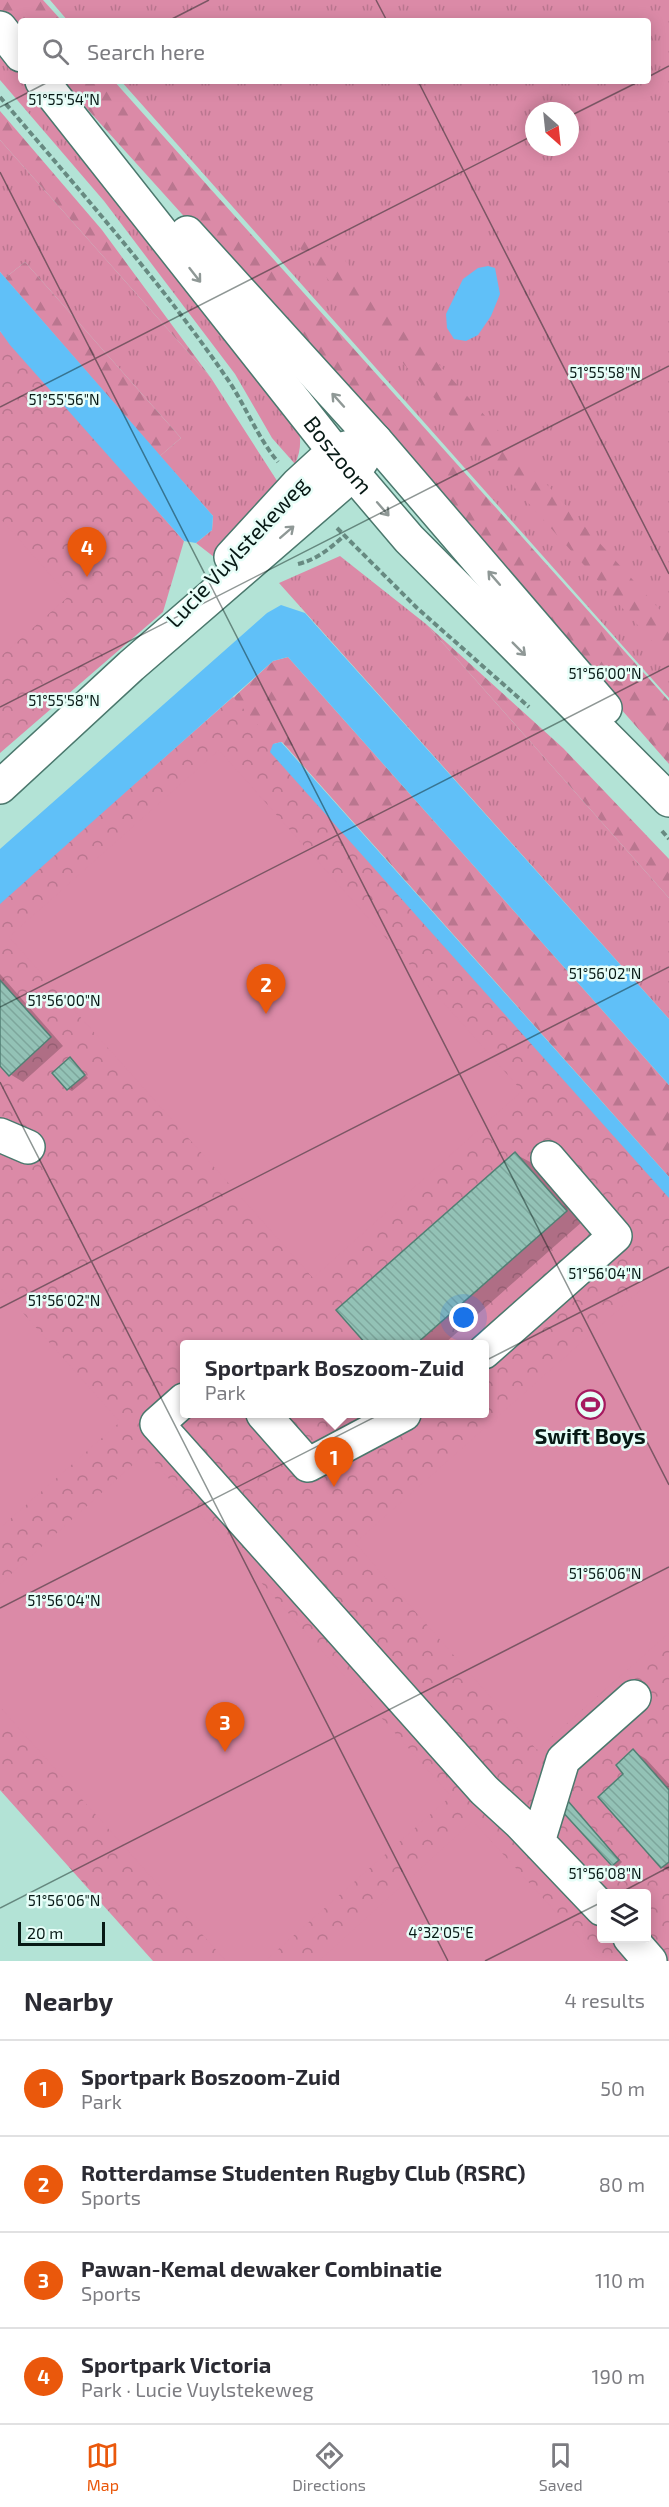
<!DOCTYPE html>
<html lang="en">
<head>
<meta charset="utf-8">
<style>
  :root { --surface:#fff; --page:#f2f2f3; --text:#2b2b33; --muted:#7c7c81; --line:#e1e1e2; --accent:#ea580c }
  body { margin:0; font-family:"Exo 2",sans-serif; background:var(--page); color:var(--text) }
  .controls { position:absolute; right:18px; bottom:18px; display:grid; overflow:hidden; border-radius:6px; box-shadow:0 3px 15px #0003 }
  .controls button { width:54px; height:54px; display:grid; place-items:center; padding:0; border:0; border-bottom:2px solid var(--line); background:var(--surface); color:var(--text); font:30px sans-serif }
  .compass { position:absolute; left:525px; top:102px; width:54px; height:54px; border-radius:50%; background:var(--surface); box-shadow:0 3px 15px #0003; rotate:153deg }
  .scale { position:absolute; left:18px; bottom:15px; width:87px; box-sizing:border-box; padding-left:6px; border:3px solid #071915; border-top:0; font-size:16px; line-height:21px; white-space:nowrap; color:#071915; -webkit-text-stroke:4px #e7fef8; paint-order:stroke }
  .you { position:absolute; left:464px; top:1318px; width:21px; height:21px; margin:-15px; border:4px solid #fff; border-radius:50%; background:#1a73e8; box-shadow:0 0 0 9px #1a73e833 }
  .badge { display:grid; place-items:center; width:39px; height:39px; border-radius:50%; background:var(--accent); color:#fff; font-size:20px; font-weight:700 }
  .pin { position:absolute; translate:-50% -50px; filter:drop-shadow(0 2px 3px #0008) }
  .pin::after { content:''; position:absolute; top:32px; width:21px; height:18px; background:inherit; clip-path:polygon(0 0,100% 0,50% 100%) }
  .popup { position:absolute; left:180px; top:1340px; width:309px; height:78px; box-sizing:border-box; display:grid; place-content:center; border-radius:6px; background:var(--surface); filter:drop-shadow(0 2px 4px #0005); font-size:20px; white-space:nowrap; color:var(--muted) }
  .popup b { font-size:22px; color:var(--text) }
  .popup::after { content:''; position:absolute; left:50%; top:100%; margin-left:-12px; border:12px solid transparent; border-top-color:var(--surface) }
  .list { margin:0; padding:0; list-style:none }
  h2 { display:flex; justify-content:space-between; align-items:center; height:78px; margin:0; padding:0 24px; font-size:26px }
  h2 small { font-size:20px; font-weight:400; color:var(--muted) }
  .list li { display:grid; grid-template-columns:39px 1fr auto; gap:18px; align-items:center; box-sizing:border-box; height:96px; padding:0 24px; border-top:2px solid var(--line) }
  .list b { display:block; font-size:22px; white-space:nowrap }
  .list p { margin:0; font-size:20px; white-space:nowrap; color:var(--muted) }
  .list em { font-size:20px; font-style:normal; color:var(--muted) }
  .icon { flex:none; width:33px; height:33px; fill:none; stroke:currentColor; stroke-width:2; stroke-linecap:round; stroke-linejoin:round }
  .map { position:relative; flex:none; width:669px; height:1961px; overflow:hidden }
  .search { position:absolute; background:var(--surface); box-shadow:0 3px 15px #0003; left:18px; right:18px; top:18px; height:66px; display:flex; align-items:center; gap:15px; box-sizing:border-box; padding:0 21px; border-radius:6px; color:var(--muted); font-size:22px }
  .sheet { height:462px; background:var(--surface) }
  nav { display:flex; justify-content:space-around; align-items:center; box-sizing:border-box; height:84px; border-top:2px solid var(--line); background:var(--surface); font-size:16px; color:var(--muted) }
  nav a { display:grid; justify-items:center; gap:3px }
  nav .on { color:var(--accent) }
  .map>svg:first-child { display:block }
</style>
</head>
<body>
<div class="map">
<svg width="669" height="1961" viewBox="0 0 669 1961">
  <defs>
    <pattern id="grass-tufts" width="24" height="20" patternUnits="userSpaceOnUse" patternTransform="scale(1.5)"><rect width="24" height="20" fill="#db8aa7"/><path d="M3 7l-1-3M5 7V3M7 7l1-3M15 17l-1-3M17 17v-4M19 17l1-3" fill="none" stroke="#ba768f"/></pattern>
    <pattern id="forest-firs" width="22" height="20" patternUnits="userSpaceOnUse" patternTransform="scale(1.5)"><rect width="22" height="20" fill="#db8aa7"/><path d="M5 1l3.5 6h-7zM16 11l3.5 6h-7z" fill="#ba768f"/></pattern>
    <pattern id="park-crowns" width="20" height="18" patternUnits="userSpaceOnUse" patternTransform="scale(1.5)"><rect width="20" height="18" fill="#db8aa7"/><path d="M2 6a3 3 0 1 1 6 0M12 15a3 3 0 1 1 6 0" fill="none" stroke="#ba768f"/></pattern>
    <pattern id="building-back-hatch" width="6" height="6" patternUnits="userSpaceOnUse" patternTransform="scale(1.5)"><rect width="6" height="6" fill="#93c2b6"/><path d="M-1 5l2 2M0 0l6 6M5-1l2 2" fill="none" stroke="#7da69c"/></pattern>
  </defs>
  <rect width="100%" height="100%" fill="#b3e3d6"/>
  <!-- grass -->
  <path fill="url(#grass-tufts)" fill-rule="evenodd" d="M 50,0 L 669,0 L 669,698 L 121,81 L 648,81 L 648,21 L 68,21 ZM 534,111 L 570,111 L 570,147 L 534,147 Z
    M 0,50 L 21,76 L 21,81 L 25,81 L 297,422 C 301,437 302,449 295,464 L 272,438 L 235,374 L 104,201 L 0,80 Z
    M 0,140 L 211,378 L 281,487 L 214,557 L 196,543 L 212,530 L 213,516 L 160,456 L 181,438 L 25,262 L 5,278 L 0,272 Z
    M 340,556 L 426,624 L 669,898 L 669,1019 L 279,583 Z"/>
  <!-- forest -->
  <path fill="url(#forest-firs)" d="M 0,0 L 43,0 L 62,21 L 21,21 L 21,36 L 0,12 Z
    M 62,81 L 114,81 L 669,701 L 669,764 L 392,447 Z
    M 0,111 L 102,230 L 211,378 L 0,140 Z
    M 290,237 L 321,243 L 340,255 L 669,620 L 669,660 Z
    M 25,262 L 181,438 L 160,456 L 5,278 Z
    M 426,624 L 563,748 L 669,859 L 669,898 Z
    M 288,657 L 669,1085 L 669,1177 L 282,742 L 273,744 L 233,698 L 273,661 Z"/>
  <!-- park -->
  <path fill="url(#park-crowns)" fill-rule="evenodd" d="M 0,331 L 184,541 L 163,612 L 0,753 Z
    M 233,697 L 669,1184 L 669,1961 L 153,1961 L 0,1790 L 0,902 ZM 184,1344 L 484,1344 L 484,1414 L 184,1414 ZM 602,1894 L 646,1894 L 646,1938 L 602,1938 Z"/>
  <!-- pitch -->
  <path fill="#db8aa7" d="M 0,518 L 69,596 L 0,657 Z
    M 219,750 L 522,1091 L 313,1278 L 9,937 Z
    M 669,1265 L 669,1633 L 537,1750 L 355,1543 Z
    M 0,1287 L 120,1422 L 0,1528 Z
    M 146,1453 L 451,1796 L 265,1961 L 226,1961 L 0,1707 L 0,1584 Z
    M 473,1821 L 600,1961 L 319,1961 Z"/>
  <!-- water -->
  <path fill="#60c0f8" d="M 488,266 L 495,268 L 500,294 L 491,316 L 478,335 L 466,341 L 454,339 L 447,328 L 446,314 L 463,279 L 478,268 Z
    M 0,272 L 213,516 L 212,530 L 196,543 L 184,541 L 10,345 L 0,331 Z
    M 281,605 L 305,613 L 669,1019 L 669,1085 L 288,657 L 273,661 L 0,904 L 0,849 L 267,613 Z
    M 281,742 L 669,1177 L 669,1198 L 270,752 L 273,744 Z"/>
  <!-- shadow -->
  <path fill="#0003" d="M 0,974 L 63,1046 L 23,1082 L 10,1074 L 0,1064 Z
    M 71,1059 L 88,1078 L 72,1091 L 68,1089 Z
    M 515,1154 L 532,1163 L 583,1221 L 444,1344 L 368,1344 L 338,1311 Z
    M 633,1751 L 646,1759 L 669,1784 L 669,1871 L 662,1867 L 600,1797 L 626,1774 Z
    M 568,1803 L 622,1862 L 617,1867 L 613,1865 Z"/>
  <!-- building -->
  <path fill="url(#building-back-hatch)" stroke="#527f74" stroke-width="1.5" d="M 0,980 L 51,1037 L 9,1076 L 0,1066 Z
    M 70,1057 L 85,1075 L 67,1090 L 52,1073 Z
    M 515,1152 L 567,1211 L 416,1344 L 366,1344 L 336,1310 Z
    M 633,1749 L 669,1790 L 669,1862 L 661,1868 L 598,1797 L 623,1774 L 616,1765 Z
    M 568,1801 L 619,1860 L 612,1866 L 560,1809 Z"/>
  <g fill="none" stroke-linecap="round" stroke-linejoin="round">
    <defs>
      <path id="minor" d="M 231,557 L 298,484 L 334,451 L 362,444
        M 0,787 L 131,666 L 353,474 L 375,440
        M 0,1135 L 28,1147
        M 484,1352 L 615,1236 L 548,1158
        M 184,1400 L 157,1424 L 484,1790 L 520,1823 L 602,1909
        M 263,1414 L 308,1465 L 404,1414
        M 538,1842 L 563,1760 L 634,1697
        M 630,1938 L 650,1961"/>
      <g id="major">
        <path d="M 0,28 L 21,55"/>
        <path id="s1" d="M 42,81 L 334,451 L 409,539 L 669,800"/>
        <path d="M 187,233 L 375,440 L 605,708"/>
      </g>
    </defs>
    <!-- minor casing -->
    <use href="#minor" stroke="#4b786d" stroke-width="36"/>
    <!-- major casing -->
    <use href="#major" stroke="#4b786d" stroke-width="36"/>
    <!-- path -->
    <path stroke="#678a81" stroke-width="4" stroke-dasharray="6 3" stroke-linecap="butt" d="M 0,97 C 77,188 158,278 226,377 C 245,404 257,437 278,462
      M 337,528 L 417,608 L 529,707
      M 298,564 C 318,559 329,549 344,536
      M 662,831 L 669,839"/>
    <!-- minor -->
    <use href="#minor" stroke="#fff" stroke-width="33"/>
    <!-- major -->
    <use href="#major" stroke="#fff" stroke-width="33"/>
  </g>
  <!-- one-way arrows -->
  <defs><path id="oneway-shaft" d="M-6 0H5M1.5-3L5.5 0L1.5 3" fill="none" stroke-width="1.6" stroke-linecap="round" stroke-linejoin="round" transform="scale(1.5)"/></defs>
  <g stroke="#8f9896">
    <use href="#oneway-shaft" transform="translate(195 275) rotate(52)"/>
    <use href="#oneway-shaft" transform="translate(338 400) rotate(-132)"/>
    <use href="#oneway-shaft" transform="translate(383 509) rotate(49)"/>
    <use href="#oneway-shaft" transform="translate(287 532) rotate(-41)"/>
    <use href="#oneway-shaft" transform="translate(494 578) rotate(-131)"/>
    <use href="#oneway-shaft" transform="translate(519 649) rotate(45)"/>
  </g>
  <!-- ticks -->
  <path fill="none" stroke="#071915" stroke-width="1.5" stroke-opacity="0.45" d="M 376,0 L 387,21M 168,21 L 209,0M 648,77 L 669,66M 418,81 L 669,574M 0,107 L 50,81M 570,116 L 640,81M 0,172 L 669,1485M 0,407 L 534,135M 0,707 L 669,366M 0,1007 L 669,666M 0,1082 L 448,1961M 0,1308 L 669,967M 0,1608 L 669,1267M 618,1894 L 669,1867M 0,1908 L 669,1567M 485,1961 L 602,1902"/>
  <!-- icons -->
  <defs>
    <symbol id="stadium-ring" viewBox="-11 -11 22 22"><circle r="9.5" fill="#e7fef8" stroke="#a5195f" stroke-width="1.5"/><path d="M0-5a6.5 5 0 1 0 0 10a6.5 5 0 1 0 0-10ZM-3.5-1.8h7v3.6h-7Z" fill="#a5195f"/></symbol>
  </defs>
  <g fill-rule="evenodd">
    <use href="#stadium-ring" x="574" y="1388" width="33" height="33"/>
  </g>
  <g text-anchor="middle" stroke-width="5" stroke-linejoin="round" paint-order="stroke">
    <!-- street labels -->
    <g font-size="22" fill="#071915" stroke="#e7fef8">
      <text dy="8" stroke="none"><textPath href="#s1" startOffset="477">Boszoom</textPath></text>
      <text transform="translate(237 552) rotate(-47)" y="8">Lucie Vuylstekeweg</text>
    </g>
    <!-- poi labels -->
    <g font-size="22" font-weight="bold" fill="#071915" stroke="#e7fef8">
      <text x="590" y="1444">Swift Boys</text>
    </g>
  </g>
  <g font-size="15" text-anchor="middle" fill="#071915" stroke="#e7fef8" stroke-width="5" stroke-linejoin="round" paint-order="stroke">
    <text x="64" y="105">51°55'54"N</text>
    <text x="605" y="378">51°55'58"N</text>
    <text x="64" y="405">51°55'56"N</text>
    <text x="605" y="679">51°56'00"N</text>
    <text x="64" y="706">51°55'58"N</text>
    <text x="605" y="979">51°56'02"N</text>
    <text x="64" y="1006">51°56'00"N</text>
    <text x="605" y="1279">51°56'04"N</text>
    <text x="64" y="1306">51°56'02"N</text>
    <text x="605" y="1579">51°56'06"N</text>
    <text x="64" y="1606">51°56'04"N</text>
    <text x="605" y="1879">51°56'08"N</text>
    <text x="64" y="1906">51°56'06"N</text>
    <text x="441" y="1938">4°32'05"E</text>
  </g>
</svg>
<div class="controls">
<button><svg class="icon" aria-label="layers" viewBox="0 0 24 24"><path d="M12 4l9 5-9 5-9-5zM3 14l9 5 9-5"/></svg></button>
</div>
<svg class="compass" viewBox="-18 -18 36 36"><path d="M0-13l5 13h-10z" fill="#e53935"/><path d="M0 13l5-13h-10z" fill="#7c7c81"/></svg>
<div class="scale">20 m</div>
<div class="you"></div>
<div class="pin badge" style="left:334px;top:1487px">1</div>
<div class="popup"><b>Sportpark Boszoom-Zuid</b>Park</div>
<div class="pin badge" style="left:266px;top:1014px">2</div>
<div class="pin badge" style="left:225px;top:1752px">3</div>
<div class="pin badge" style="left:87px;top:577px">4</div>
<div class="search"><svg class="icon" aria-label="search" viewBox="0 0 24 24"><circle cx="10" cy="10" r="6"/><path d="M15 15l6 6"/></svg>Search here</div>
</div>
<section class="sheet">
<h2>Nearby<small>4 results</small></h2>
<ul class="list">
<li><span class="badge">1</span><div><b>Sportpark Boszoom-Zuid</b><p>Park</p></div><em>50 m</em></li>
<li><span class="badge">2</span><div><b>Rotterdamse Studenten Rugby Club (RSRC)</b><p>Sports</p></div><em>80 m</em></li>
<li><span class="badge">3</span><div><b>Pawan-Kemal dewaker Combinatie</b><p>Sports</p></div><em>110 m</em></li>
<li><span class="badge">4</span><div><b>Sportpark Victoria</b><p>Park · Lucie Vuylstekeweg</p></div><em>190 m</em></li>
</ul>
</section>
<nav>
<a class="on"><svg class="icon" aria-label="map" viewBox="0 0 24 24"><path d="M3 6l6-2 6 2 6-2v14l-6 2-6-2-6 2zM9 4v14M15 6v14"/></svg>Map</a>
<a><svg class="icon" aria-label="directions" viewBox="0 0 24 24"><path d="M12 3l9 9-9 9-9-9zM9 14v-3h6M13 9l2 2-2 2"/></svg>Directions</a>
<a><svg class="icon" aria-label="saved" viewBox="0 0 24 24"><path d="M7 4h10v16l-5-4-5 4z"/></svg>Saved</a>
</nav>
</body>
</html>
